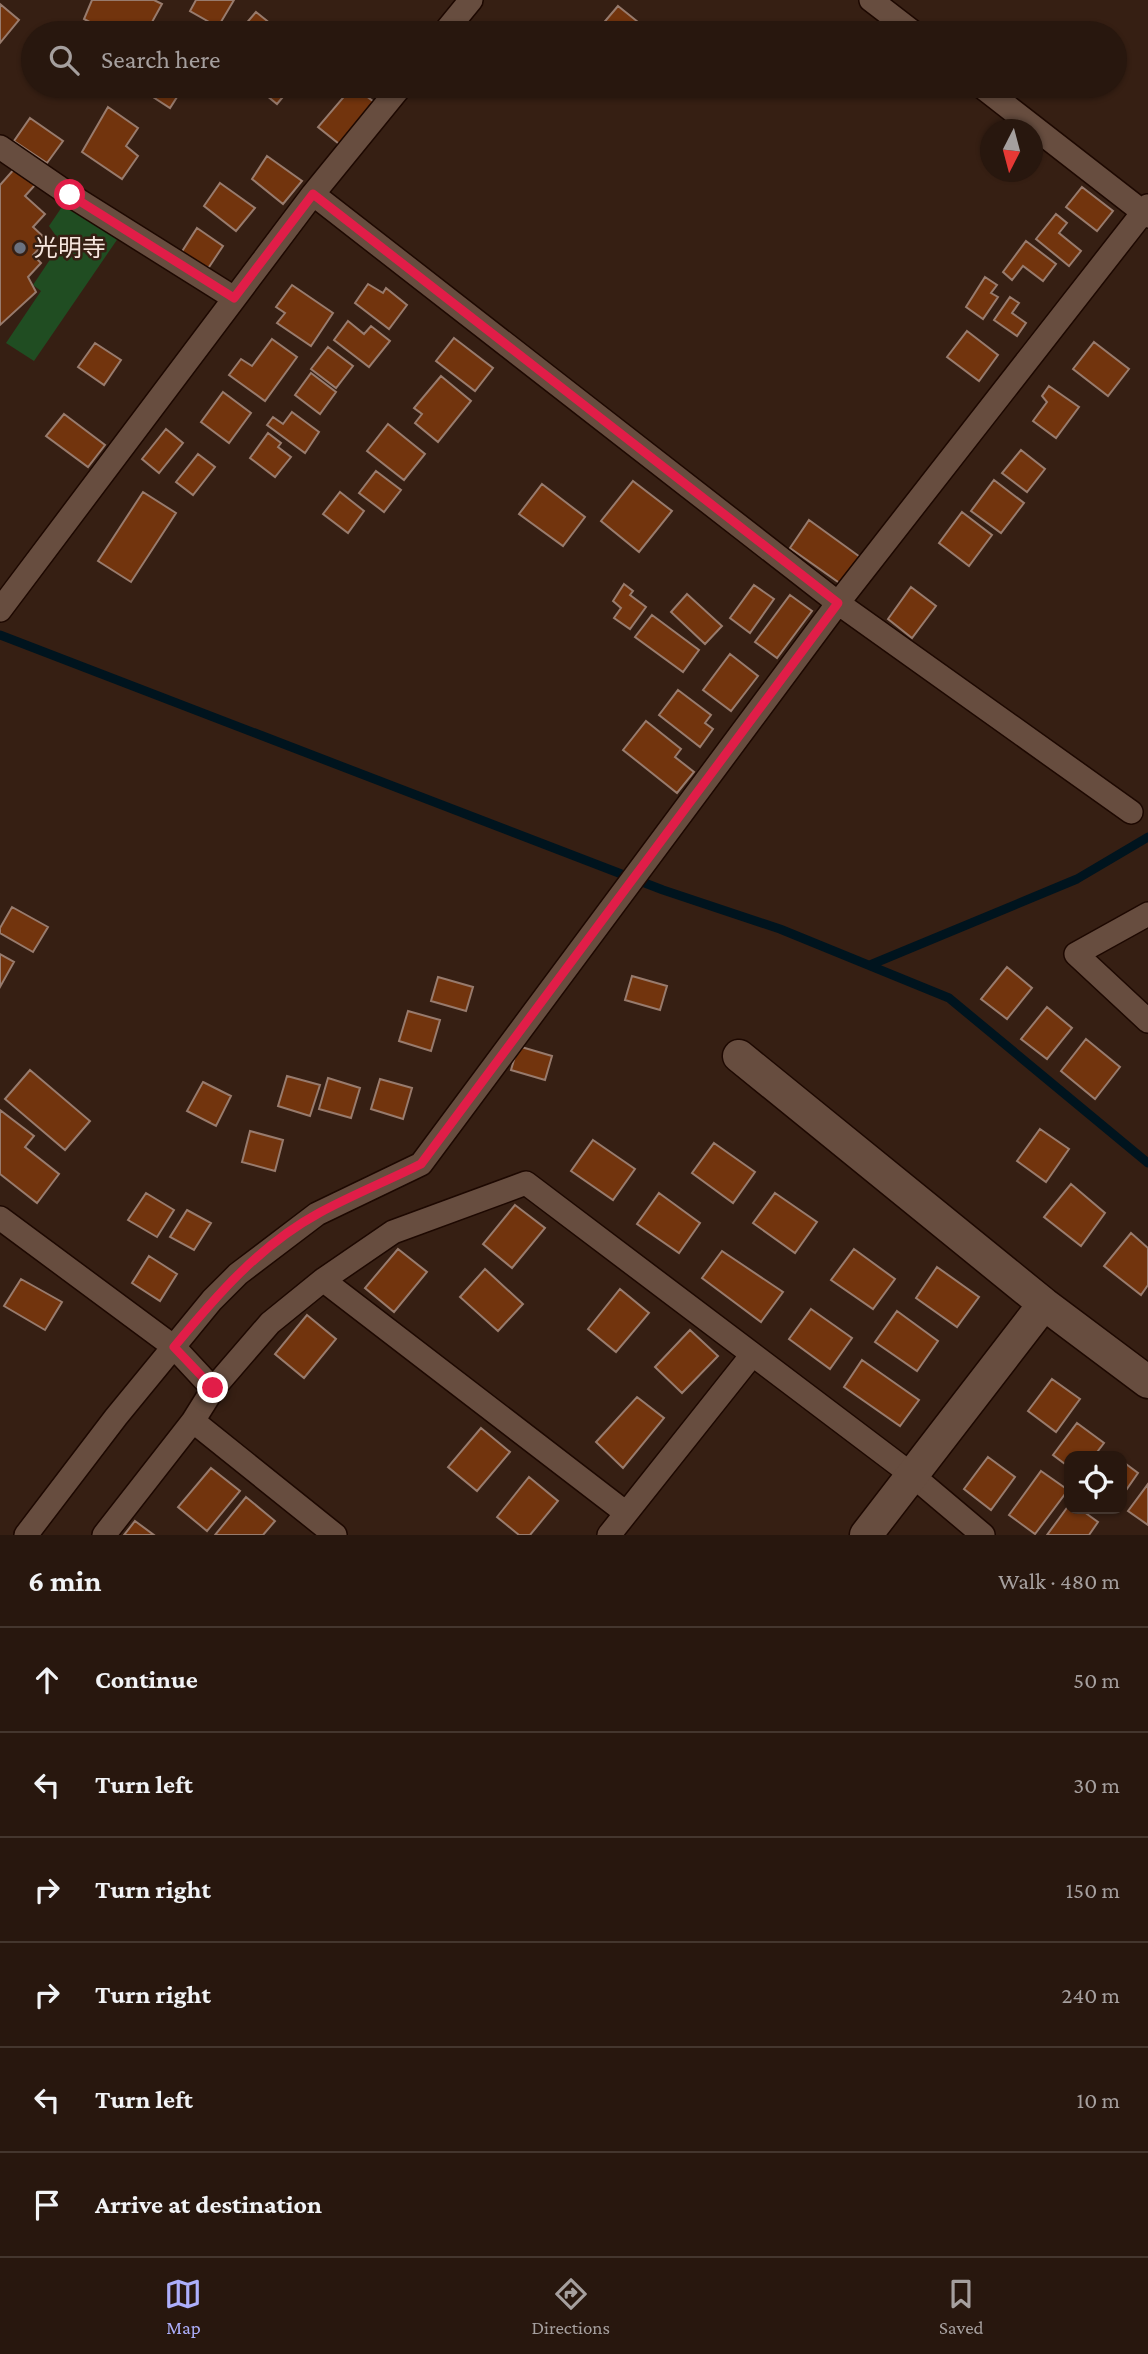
<!DOCTYPE html>
<html lang="en">
<head>
<meta charset="utf-8">
<style>
  :root { --surface:#28170e; --page:#34241c; --text:#f1f3f6; --muted:#a59f9e; --line:#44362e; --accent:#adaffb }
  body { margin:0; font-family:"Crimson Pro","Noto Sans JP",serif; background:var(--page); color:var(--text) }
  .controls { position:absolute; right:21px; bottom:21px; display:grid; overflow:hidden; border-radius:14px; box-shadow:0 2px 5px #0004 }
  .controls button { width:63px; height:63px; display:grid; place-items:center; padding:0; border:0; border-bottom:2px solid var(--line); background:var(--surface); color:var(--text); font:35px sans-serif }
  .compass { position:absolute; left:980px; top:119px; width:63px; height:63px; border-radius:50%; background:var(--surface); box-shadow:0 2px 5px #0004; rotate:186deg }
  .stop { position:absolute; width:21px; height:21px; margin:-16px; border:5px solid #e11d48; border-radius:50%; background:#fff }
  .stop.end { background:#e11d48; border-color:#fff; box-shadow:0 2px 7px #0008 }
  .list { margin:0; padding:0; list-style:none }
  h2 { display:flex; justify-content:space-between; align-items:center; height:91px; margin:0; padding:0 28px; font-size:30px }
  h2 small { font-size:23px; font-weight:400; color:var(--muted) }
  .list li { display:grid; grid-template-columns:46px 1fr auto; gap:21px; align-items:center; box-sizing:border-box; height:105px; padding:0 28px; border-top:2px solid var(--line) }
  .list b { display:block; font-size:26px; white-space:nowrap }
  .list em { font-size:23px; font-style:normal; color:var(--muted) }
  .icon { flex:none; width:38px; height:38px; fill:none; stroke:currentColor; stroke-width:2; stroke-linecap:round; stroke-linejoin:round }
  .map { position:relative; flex:none; width:1148px; height:1535px; overflow:hidden }
  .search { position:absolute; background:var(--surface); box-shadow:0 2px 5px #0004; left:21px; right:21px; top:21px; height:77px; display:flex; align-items:center; gap:18px; box-sizing:border-box; padding:0 24px; border-radius:38px; color:var(--muted); font-size:26px }
  .sheet { height:721px; background:var(--surface) }
  nav { display:flex; justify-content:space-around; align-items:center; box-sizing:border-box; height:98px; border-top:2px solid var(--line); background:var(--surface); font-size:19px; color:var(--muted) }
  nav a { display:grid; justify-items:center; gap:4px }
  nav .on { color:var(--accent) }
  .map>svg:first-child { display:block }
</style>
</head>
<body>
<div class="map">
<svg width="1148" height="1535" viewBox="0 0 1148 1535">
  <rect width="100%" height="100%" fill="#361f13"/>
  <!-- green -->
  <path fill="#204d22" d="M 70,195 L 123,231 L 34,361 L 6,343 L 41,291 L 33,285 L 61,243 L 49,226 Z"/>
  <g fill="none" stroke-linecap="round" stroke-linejoin="round">
    <!-- stream -->
    <path stroke="#00141e" stroke-width="9" d="M 0,635 L 663,890 L 780,929 L 949,998 L 1148,1163
      M 870,965 L 1077,879 L 1148,837"/>
  </g>
  <!-- building -->
  <path fill="#72340d" stroke="#987b6d" stroke-width="2" d="M 92,0 L 154,0 L 162,4 L 146,33 L 110,33 L 84,19 Z
    M 196,0 L 234,0 L 218,27 L 190,11 Z
    M 0,4 L 19,20 L 0,43 Z
    M 618,6 L 643,26 L 636,33 L 595,33 Z
    M 256,12 L 281,32 L 280,33 L 238,33 Z
    M 140,86 L 184,86 L 170,108 L 139,88 Z
    M 255,86 L 292,86 L 277,104 Z
    M 353,86 L 378,105 L 343,147 L 318,127 Z
    M 108,107 L 138,128 L 126,146 L 138,156 L 122,179 L 82,152 Z
    M 30,118 L 63,141 L 47,163 L 14,141 Z
    M 267,156 L 302,181 L 283,204 L 252,179 Z
    M 16,167 L 35,185 L 25,196 L 45,214 L 33,227 L 47,240 L 33,255 L 41,263 L 28,277 L 36,292 L 0,325 L 0,185 Z
    M 220,183 L 255,208 L 236,231 L 204,206 Z
    M 1082,187 L 1113,211 L 1097,231 L 1066,207 Z
    M 1056,214 L 1067,223 L 1059,233 L 1081,251 L 1069,266 L 1036,239 Z
    M 197,228 L 223,246 L 207,270 L 181,253 Z
    M 1026,241 L 1056,264 L 1043,281 L 1023,266 L 1012,280 L 1003,272 Z
    M 985,277 L 997,285 L 991,293 L 998,297 L 983,319 L 966,307 Z
    M 368,284 L 383,293 L 386,288 L 407,305 L 389,329 L 355,303 Z
    M 292,285 L 333,313 L 311,346 L 277,323 L 285,313 L 276,307 Z
    M 1010,297 L 1019,303 L 1012,313 L 1026,323 L 1017,336 L 994,320 Z
    M 348,321 L 364,334 L 371,326 L 390,341 L 369,367 L 334,340 Z
    M 967,331 L 998,355 L 979,381 L 947,357 Z
    M 454,338 L 493,368 L 475,391 L 436,361 Z
    M 272,339 L 297,357 L 265,401 L 229,375 L 241,359 L 252,366 Z
    M 1094,342 L 1129,369 L 1108,396 L 1073,369 Z
    M 95,343 L 121,360 L 104,385 L 78,367 Z
    M 328,347 L 353,366 L 336,388 L 311,369 Z
    M 311,373 L 336,392 L 320,414 L 295,395 Z
    M 441,376 L 471,401 L 438,442 L 415,423 L 422,414 L 414,408 Z
    M 1049,386 L 1079,407 L 1056,438 L 1033,421 L 1047,402 L 1042,396 Z
    M 223,392 L 251,413 L 229,443 L 201,422 Z
    M 292,412 L 319,432 L 305,453 L 267,425 L 273,417 L 283,424 Z
    M 64,414 L 105,445 L 88,467 L 46,436 Z
    M 388,424 L 425,454 L 404,480 L 367,451 Z
    M 166,429 L 183,443 L 159,473 L 142,459 Z
    M 268,433 L 281,443 L 278,447 L 291,457 L 275,477 L 250,458 Z
    M 1021,450 L 1045,469 L 1027,492 L 1002,473 Z
    M 198,454 L 215,467 L 193,495 L 176,482 Z
    M 376,471 L 401,490 L 384,512 L 359,493 Z
    M 994,480 L 1024,503 L 1001,533 L 971,511 Z
    M 633,481 L 672,511 L 639,552 L 601,521 Z
    M 542,484 L 585,517 L 563,546 L 519,514 Z
    M 143,492 L 176,513 L 131,582 L 98,561 Z
    M 340,492 L 364,511 L 348,533 L 323,514 Z
    M 962,512 L 992,535 L 969,566 L 939,543 Z
    M 809,520 L 860,557 L 841,584 L 790,548 Z
    M 624,584 L 633,591 L 630,595 L 646,607 L 630,629 L 614,618 L 621,608 L 613,601 Z
    M 754,585 L 774,599 L 750,633 L 730,618 Z
    M 911,587 L 936,606 L 912,638 L 888,619 Z
    M 687,594 L 722,626 L 705,644 L 671,612 Z
    M 790,595 L 812,611 L 777,658 L 755,642 Z
    M 652,615 L 699,650 L 683,672 L 635,637 Z
    M 730,654 L 758,676 L 731,711 L 703,690 Z
    M 678,690 L 711,715 L 705,723 L 713,729 L 700,747 L 659,715 Z
    M 646,721 L 681,749 L 675,757 L 694,772 L 677,793 L 623,750 Z
    M 12,907 L 48,927 L 33,952 L 0,933 L 0,928 Z
    M 0,954 L 14,962 L 0,987 Z
    M 1007,967 L 1032,988 L 1007,1019 L 981,999 Z
    M 632,976 L 667,986 L 660,1010 L 625,1000 Z
    M 438,977 L 473,987 L 466,1011 L 431,1001 Z
    M 1047,1007 L 1072,1028 L 1047,1059 L 1021,1039 Z
    M 408,1011 L 440,1020 L 431,1051 L 399,1041 Z
    M 1086,1039 L 1120,1067 L 1095,1099 L 1061,1071 Z
    M 518,1046 L 552,1056 L 545,1080 L 511,1070 Z
    M 30,1070 L 90,1121 L 65,1150 L 5,1099 Z
    M 287,1076 L 320,1085 L 310,1116 L 278,1106 Z
    M 328,1078 L 360,1088 L 351,1118 L 319,1109 Z
    M 380,1079 L 412,1088 L 403,1119 L 371,1109 Z
    M 203,1082 L 231,1096 L 216,1126 L 187,1111 Z
    M 0,1110 L 34,1136 L 25,1147 L 59,1174 L 37,1203 L 0,1174 Z
    M 1040,1129 L 1069,1149 L 1046,1182 L 1017,1161 Z
    M 250,1131 L 283,1140 L 275,1171 L 242,1162 Z
    M 593,1140 L 635,1169 L 613,1200 L 571,1171 Z
    M 714,1143 L 755,1172 L 733,1203 L 692,1173 Z
    M 1071,1184 L 1105,1213 L 1081,1246 L 1044,1217 Z
    M 146,1193 L 174,1210 L 157,1237 L 128,1220 Z
    M 659,1193 L 700,1223 L 679,1253 L 637,1224 Z
    M 775,1193 L 817,1222 L 795,1253 L 753,1223 Z
    M 515,1205 L 545,1228 L 512,1268 L 483,1244 Z
    M 187,1210 L 211,1223 L 194,1250 L 170,1237 Z
    M 1131,1233 L 1148,1248 L 1148,1285 L 1141,1295 L 1104,1266 Z
    M 398,1249 L 427,1272 L 394,1312 L 365,1288 Z
    M 854,1249 L 895,1279 L 873,1309 L 831,1280 Z
    M 722,1251 L 783,1292 L 761,1322 L 702,1278 Z
    M 149,1256 L 177,1274 L 160,1301 L 132,1283 Z
    M 937,1267 L 979,1297 L 957,1327 L 916,1298 Z
    M 485,1269 L 523,1304 L 498,1331 L 460,1297 Z
    M 21,1279 L 62,1302 L 45,1330 L 4,1306 Z
    M 620,1289 L 649,1313 L 616,1352 L 588,1329 Z
    M 811,1309 L 852,1338 L 830,1369 L 789,1339 Z
    M 897,1311 L 938,1341 L 917,1371 L 875,1342 Z
    M 307,1315 L 336,1339 L 304,1378 L 275,1354 Z
    M 690,1330 L 718,1356 L 682,1393 L 655,1367 Z
    M 862,1360 L 919,1400 L 900,1426 L 844,1387 Z
    M 1052,1379 L 1080,1399 L 1056,1432 L 1028,1411 Z
    M 637,1397 L 664,1418 L 623,1468 L 596,1442 Z
    M 1077,1423 L 1104,1443 L 1094,1456 L 1069,1456 L 1069,1467 L 1053,1455 Z
    M 481,1428 L 510,1452 L 477,1491 L 448,1467 Z
    M 988,1457 L 1015,1477 L 991,1510 L 964,1489 Z
    M 1122,1461 L 1138,1473 L 1122,1496 Z
    M 211,1468 L 240,1491 L 207,1531 L 178,1507 Z
    M 1041,1471 L 1068,1490 L 1035,1534 L 1009,1515 Z
    M 529,1477 L 558,1501 L 530,1535 L 519,1535 L 497,1517 Z
    M 1148,1484 L 1148,1525 L 1128,1511 Z
    M 246,1497 L 275,1521 L 263,1535 L 215,1535 Z
    M 1069,1505 L 1069,1509 L 1080,1509 L 1098,1522 L 1089,1535 L 1047,1535 Z
    M 135,1521 L 154,1535 L 124,1535 Z"/>
  <g fill="none" stroke-linecap="round" stroke-linejoin="round">
    <defs>
      <path id="street" d="M 871,0 L 914,33
        M 444,33 L 471,0
        M 981,86 L 1148,216
        M 0,147 L 70,195 L 234,298
        M 313,194 L 838,603 L 1131,812
        M 0,610 L 313,194 L 401,86
        M 1148,914 L 1076,954 L 1148,1021
        M 0,1218 L 174,1347 L 213,1389
        M 323,1280 L 626,1513
        M 193,1421 L 335,1535
        M 26,1535 L 116,1417 L 212,1300 L 238,1274 L 317,1214 L 421,1164 L 838,603 L 1148,206
        M 104,1535 L 193,1421 L 213,1389 L 270,1323 L 323,1280 L 393,1232 L 526,1183 L 912,1475 L 983,1535
        M 609,1535 L 752,1355"/>
      <path id="secondary" d="M 739,1056 L 1044,1304 L 1148,1382
        M 866,1535 L 1044,1304"/>
    </defs>
    <!-- street casing -->
    <use href="#street" stroke="#1d0801" stroke-width="26"/>
    <!-- secondary casing -->
    <use href="#secondary" stroke="#1d0801" stroke-width="35"/>
    <!-- street -->
    <use href="#street" stroke="#674d3f" stroke-width="23"/>
    <!-- secondary -->
    <use href="#secondary" stroke="#674d3f" stroke-width="32"/>
  </g>
  <g fill="none" stroke-linecap="round" stroke-linejoin="round">
    <!-- route -->
    <path stroke="#e11d48" stroke-width="9" d="M 70,195 L 234,298 L 313,194 L 838,603 L 421,1164 C 387,1181 352,1195 319,1213 C 260,1245 216,1296 174,1347 L 213,1388"/>
  </g>
  <!-- markers -->
  <circle fill="#6b7280" stroke="#361f13" stroke-width="2.5" cx="20" cy="248" r="7"/>
  <g text-anchor="middle" stroke-width="5" stroke-linejoin="round" paint-order="stroke">
    <!-- poi labels -->
    <g font-size="24" fill="#f7e7df" stroke="#361f13" text-anchor="start">
      <text x="34" y="256">光明寺</text>
    </g>
  </g>
</svg>
<div class="controls">
<button><svg class="icon" aria-label="locate" viewBox="0 0 24 24"><circle cx="12" cy="12" r="6"/><path d="M12 2v4M12 18v4M2 12h4M18 12h4"/></svg></button>
</div>
<svg class="compass" viewBox="-18 -18 36 36"><path d="M0-13l5 13h-10z" fill="#e53935"/><path d="M0 13l5-13h-10z" fill="#a59f9e"/></svg>
<div class="stop" style="left:70px;top:195px"></div>
<div class="stop end" style="left:213px;top:1388px"></div>
<div class="search"><svg class="icon" aria-label="search" viewBox="0 0 24 24"><circle cx="10" cy="10" r="6"/><path d="M15 15l6 6"/></svg>Search here</div>
</div>
<section class="sheet">
<h2>6 min<small>Walk · 480 m</small></h2>
<ul class="list">
<li><svg class="icon" aria-label="ahead" viewBox="0 0 24 24"><path d="M12 20V5M6 11l6-6 6 6"/></svg><div><b>Continue</b></div><em>50 m</em></li>
<li><svg class="icon" aria-label="left" viewBox="0 0 24 24"><path d="M17 20v-9H6M10 6l-5 5 5 5"/></svg><div><b>Turn left</b></div><em>30 m</em></li>
<li><svg class="icon" aria-label="right" viewBox="0 0 24 24"><path d="M7 20v-9h11M14 6l5 5-5 5"/></svg><div><b>Turn right</b></div><em>150 m</em></li>
<li><svg class="icon" aria-label="right" viewBox="0 0 24 24"><path d="M7 20v-9h11M14 6l5 5-5 5"/></svg><div><b>Turn right</b></div><em>240 m</em></li>
<li><svg class="icon" aria-label="left" viewBox="0 0 24 24"><path d="M17 20v-9H6M10 6l-5 5 5 5"/></svg><div><b>Turn left</b></div><em>10 m</em></li>
<li><svg class="icon" aria-label="arrive" viewBox="0 0 24 24"><path d="M6 21V4h12l-3 4 3 4H6"/></svg><div><b>Arrive at destination</b></div></li>
</ul>
</section>
<nav>
<a class="on"><svg class="icon" aria-label="map" viewBox="0 0 24 24"><path d="M3 6l6-2 6 2 6-2v14l-6 2-6-2-6 2zM9 4v14M15 6v14"/></svg>Map</a>
<a><svg class="icon" aria-label="directions" viewBox="0 0 24 24"><path d="M12 3l9 9-9 9-9-9zM9 14v-3h6M13 9l2 2-2 2"/></svg>Directions</a>
<a><svg class="icon" aria-label="saved" viewBox="0 0 24 24"><path d="M7 4h10v16l-5-4-5 4z"/></svg>Saved</a>
</nav>
</body>
</html>
